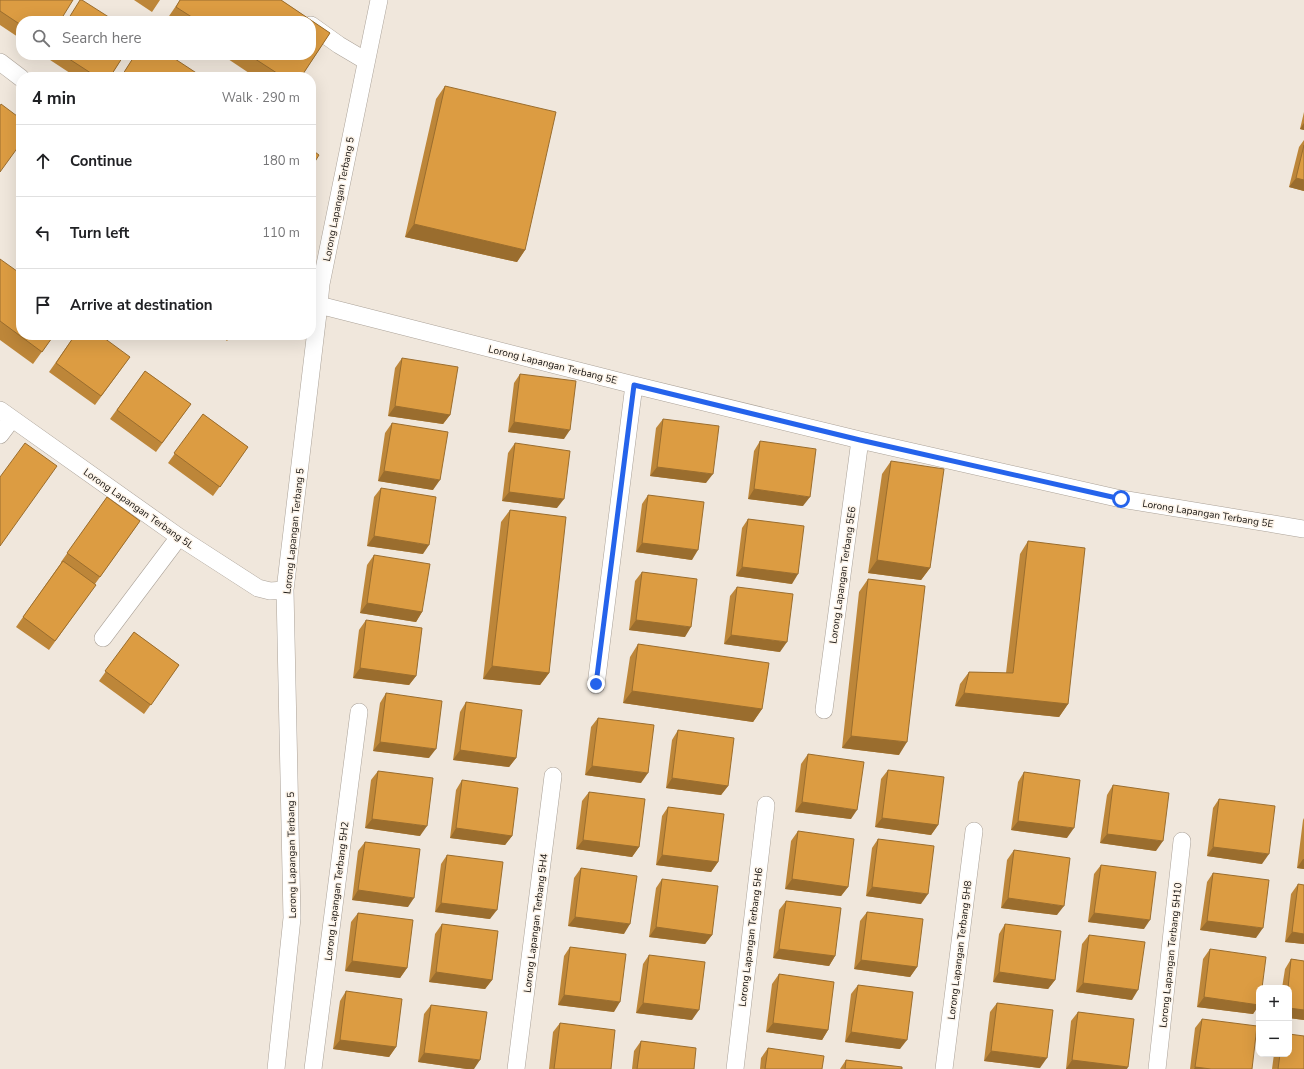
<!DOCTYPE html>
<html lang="en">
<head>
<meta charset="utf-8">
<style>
  :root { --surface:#fff; --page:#f6f6f6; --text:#202124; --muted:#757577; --line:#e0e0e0 }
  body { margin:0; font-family:"Nunito Sans",sans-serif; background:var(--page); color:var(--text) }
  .controls { position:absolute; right:12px; bottom:12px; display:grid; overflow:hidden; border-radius:8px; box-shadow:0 4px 16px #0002 }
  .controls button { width:36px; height:36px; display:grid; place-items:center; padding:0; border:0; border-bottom:1px solid var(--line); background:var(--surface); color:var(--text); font:20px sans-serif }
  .stop { position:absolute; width:12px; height:12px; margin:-9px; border:3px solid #2563eb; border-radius:50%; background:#fff }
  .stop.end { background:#2563eb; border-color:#fff; box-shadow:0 1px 4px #0008 }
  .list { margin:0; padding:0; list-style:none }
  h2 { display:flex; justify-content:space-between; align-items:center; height:52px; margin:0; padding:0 16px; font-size:17px }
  h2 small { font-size:13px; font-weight:400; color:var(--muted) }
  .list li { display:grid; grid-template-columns:26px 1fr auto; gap:12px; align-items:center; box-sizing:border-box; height:72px; padding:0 16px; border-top:1px solid var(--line) }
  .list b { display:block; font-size:15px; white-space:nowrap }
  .list em { font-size:13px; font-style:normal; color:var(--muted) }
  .icon { flex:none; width:22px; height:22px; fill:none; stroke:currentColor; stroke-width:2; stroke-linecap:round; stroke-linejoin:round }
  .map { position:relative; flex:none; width:1304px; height:1069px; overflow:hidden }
  .search { position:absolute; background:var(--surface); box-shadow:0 4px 16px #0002; left:16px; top:16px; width:300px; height:44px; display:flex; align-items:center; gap:10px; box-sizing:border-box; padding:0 14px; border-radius:16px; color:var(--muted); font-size:15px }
  .panel { position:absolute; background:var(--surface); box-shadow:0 4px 16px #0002; left:16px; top:72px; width:300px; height:268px; border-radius:16px }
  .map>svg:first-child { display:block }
</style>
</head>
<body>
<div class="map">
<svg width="1304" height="1069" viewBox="0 0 1304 1069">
  <rect width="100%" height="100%" fill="#f0e7dc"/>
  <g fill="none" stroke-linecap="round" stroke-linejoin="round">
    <defs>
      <path id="minor" d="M 311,25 L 339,45 L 366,61
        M 0,62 L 21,78
        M 319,305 L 634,385 L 860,440 L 1121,499 L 1304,529
        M 0,410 L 179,537 L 258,588 L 270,591 L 285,590
        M 0,435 L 12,419
        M 103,638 L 179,537
        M 596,685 L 634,385
        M 824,710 L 860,440
        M 276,1069 L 292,918 L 285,590 L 319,305 L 321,284 L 379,0
        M 313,1069 L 359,712
        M 516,1069 L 553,776
        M 735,1069 L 766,805
        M 944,1069 L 974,831
        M 1157,1069 L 1182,841"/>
    </defs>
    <!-- minor casing -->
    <use href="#minor" stroke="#aba298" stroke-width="18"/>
    <!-- minor -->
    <use href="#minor" stroke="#fff" stroke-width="17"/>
  </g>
  <!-- wall -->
  <path fill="#bd8639" d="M 0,0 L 21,21 L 21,39 L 0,25 Z
    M 134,0 L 160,0 L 152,12 Z
    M 180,0 L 281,0 L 330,33 L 301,77 L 255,77 L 222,55 L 311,55 L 311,21 L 170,21 L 167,19 Z
    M 44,55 L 124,55 L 110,77 L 76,77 L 44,56 Z
    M 135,55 L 169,55 L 201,77 L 121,77 Z
    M 445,86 L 525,250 L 517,262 L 405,237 L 436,99 Z
    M 1304,112 L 1304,130 L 1300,129 Z
    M 1304,140 L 1304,191 L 1289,187 L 1299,147 Z
    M 21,247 L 21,257 L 16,254 Z
    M 0,259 L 54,335 L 33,364 L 0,340 Z
    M 75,335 L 130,357 L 95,405 L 49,372 Z
    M 220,335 L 232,335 L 227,341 Z
    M 402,358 L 450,415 L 443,424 L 388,416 L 395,368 Z
    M 145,371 L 191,404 L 156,452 L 110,419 Z
    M 520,374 L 564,439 L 508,432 L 514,383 Z
    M 203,414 L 248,447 L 213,496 L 168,463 Z
    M 663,419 L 706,483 L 650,476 L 656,428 Z
    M 392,423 L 433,490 L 378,481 L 385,433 Z
    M 760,441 L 803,506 L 748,499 L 754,451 Z
    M 515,443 L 557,508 L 502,501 L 508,453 Z
    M 891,461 L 930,568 L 921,580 L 868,573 L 882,474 Z
    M 381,488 L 423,554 L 367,546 L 374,497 Z
    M 648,495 L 692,560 L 636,552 L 642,504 Z
    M 107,497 L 140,521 L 95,584 L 89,594 L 49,650 L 16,627 L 61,563 L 61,562 Z
    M 510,510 L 549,673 L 540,685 L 483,679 L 501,522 Z
    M 748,519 L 792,584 L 736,576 L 742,528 Z
    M 1028,541 L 1068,704 L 1059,717 L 955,706 L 960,684 L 969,672 L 1006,673 L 1020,554 Z
    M 374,555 L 422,612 L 416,622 L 360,613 L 367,565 Z
    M 642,572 L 685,637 L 629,630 L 635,581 Z
    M 868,579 L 899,755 L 842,748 L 859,592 Z
    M 737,587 L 780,652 L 724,644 L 730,596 Z
    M 366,620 L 416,676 L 409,685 L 353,678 L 359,630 Z
    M 134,632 L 179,665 L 144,714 L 99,681 Z
    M 638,644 L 762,709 L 753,722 L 623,703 L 630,657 Z
    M 386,693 L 429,758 L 373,751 L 380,703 Z
    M 466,702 L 516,758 L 509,767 L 453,760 L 460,712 Z
    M 598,718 L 641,783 L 585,775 L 591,727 Z
    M 678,730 L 728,786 L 721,795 L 666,788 L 672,740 Z
    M 808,754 L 851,819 L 795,812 L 801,764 Z
    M 888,770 L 938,825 L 931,835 L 875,827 L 881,779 Z
    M 378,771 L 420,836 L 365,828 L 371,780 Z
    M 1024,772 L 1067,838 L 1011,830 L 1018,782 Z
    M 462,780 L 512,836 L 505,845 L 450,838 L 456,790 Z
    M 1113,785 L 1156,851 L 1100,843 L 1107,795 Z
    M 589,792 L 639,847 L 632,857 L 576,849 L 582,801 Z
    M 1219,799 L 1262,864 L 1207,856 L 1213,808 Z
    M 668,807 L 718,862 L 711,872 L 656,865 L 662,816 Z
    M 1304,818 L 1304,869 L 1297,868 L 1303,820 Z
    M 798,831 L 848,887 L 841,896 L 785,889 L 791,841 Z
    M 878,839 L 921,904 L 866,896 L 872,848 Z
    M 365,842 L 408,907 L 352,900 L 358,851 Z
    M 1014,850 L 1057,915 L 1001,908 L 1007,860 Z
    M 447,855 L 490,919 L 435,912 L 441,864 Z
    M 1101,865 L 1144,929 L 1088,922 L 1094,874 Z
    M 581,868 L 624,934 L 568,926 L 574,878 Z
    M 1213,873 L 1256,938 L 1200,930 L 1207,882 Z
    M 662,879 L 712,935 L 705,944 L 649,937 L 656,888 Z
    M 1298,884 L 1304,944 L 1285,942 L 1291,894 Z
    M 786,901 L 835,956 L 829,966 L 773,958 L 779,910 Z
    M 867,912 L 917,967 L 910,977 L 854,969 L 860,921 Z
    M 358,913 L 407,968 L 400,978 L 345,971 L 351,922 Z
    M 442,924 L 492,980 L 485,989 L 429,982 L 435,934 Z
    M 1005,924 L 1055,980 L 1048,989 L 993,982 L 999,934 Z
    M 1089,935 L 1132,1000 L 1076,992 L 1082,944 Z
    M 570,947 L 614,1012 L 558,1005 L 564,956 Z
    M 1210,949 L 1259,988 L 1259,1005 L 1253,1014 L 1197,1007 L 1203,959 Z
    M 649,955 L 692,1020 L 636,1013 L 643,964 Z
    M 1291,959 L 1304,961 L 1304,1020 L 1289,1018 L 1289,988 L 1282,988 L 1285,969 Z
    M 779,974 L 828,1030 L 822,1040 L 766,1032 L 772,984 Z
    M 858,985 L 900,1049 L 845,1042 L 851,994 Z
    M 346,991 L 396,1047 L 389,1057 L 333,1049 L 340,1001 Z
    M 997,1003 L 1040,1068 L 984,1061 L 990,1012 Z
    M 431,1005 L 474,1069 L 467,1069 L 418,1062 L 424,1014 Z
    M 1078,1012 L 1127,1069 L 1066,1069 L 1071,1021 Z
    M 1202,1019 L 1252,1069 L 1190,1069 L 1195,1028 Z
    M 560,1023 L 611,1069 L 549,1069 L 553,1032 Z
    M 641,1041 L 694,1069 L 632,1069 L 634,1051 Z
    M 768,1048 L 822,1069 L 760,1069 L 761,1058 Z
    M 1274,1054 L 1289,1054 L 1304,1069 L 1272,1069 Z
    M 846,1060 L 902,1069 L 840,1069 Z"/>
  <!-- shaded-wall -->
  <path fill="#9a6d2e" d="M 1304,123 L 1304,130 L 1300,129 Z
    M 1296,178 L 1304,180 L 1304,191 L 1289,187 Z
    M 414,224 L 525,250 L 517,262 L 405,237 Z
    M 395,406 L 450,415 L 443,424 L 388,416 Z
    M 514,422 L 570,430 L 564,439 L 508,432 Z
    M 657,467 L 713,474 L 706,483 L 650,476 Z
    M 384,471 L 440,480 L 433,490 L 378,481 Z
    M 754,489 L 810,497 L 803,506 L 748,499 Z
    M 509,492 L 564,499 L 557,508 L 502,501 Z
    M 374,536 L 429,545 L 423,554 L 367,546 Z
    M 642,543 L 698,550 L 692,560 L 636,552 Z
    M 877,560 L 930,568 L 921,580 L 868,573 Z
    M 742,567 L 798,574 L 792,584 L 736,576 Z
    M 367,603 L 422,612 L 416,622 L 360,613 Z
    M 636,620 L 691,627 L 685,637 L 629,630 Z
    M 731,635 L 787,642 L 780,652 L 724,644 Z
    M 492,666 L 549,673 L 540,685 L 483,679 Z
    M 360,668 L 416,676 L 409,685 L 353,678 Z
    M 632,691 L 762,709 L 753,722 L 623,703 Z
    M 964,693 L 1068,704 L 1059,717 L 955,706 Z
    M 851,736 L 907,742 L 899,755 L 842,748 Z
    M 380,742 L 436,749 L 429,758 L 373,751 Z
    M 460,750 L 516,758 L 509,767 L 453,760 Z
    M 592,766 L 648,773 L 641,783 L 585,775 Z
    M 672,778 L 728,786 L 721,795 L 666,788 Z
    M 802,802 L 857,810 L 851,819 L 795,812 Z
    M 882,818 L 938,825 L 931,835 L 875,827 Z
    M 372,819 L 427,826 L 420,836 L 365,828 Z
    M 1018,821 L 1074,828 L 1067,838 L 1011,830 Z
    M 456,828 L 512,836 L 505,845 L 450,838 Z
    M 1107,834 L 1163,841 L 1156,851 L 1100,843 Z
    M 583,840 L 639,847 L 632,857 L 576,849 Z
    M 1213,847 L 1269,854 L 1262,864 L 1207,856 Z
    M 662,855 L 718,862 L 711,872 L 656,865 Z
    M 1303,859 L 1304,859 L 1304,869 L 1297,868 Z
    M 792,879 L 848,887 L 841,896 L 785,889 Z
    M 872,887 L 928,894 L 921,904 L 866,896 Z
    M 358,890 L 414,898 L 408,907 L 352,900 Z
    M 1008,898 L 1064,906 L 1057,915 L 1001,908 Z
    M 441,903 L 497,910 L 490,919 L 435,912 Z
    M 1094,913 L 1150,920 L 1144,929 L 1088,922 Z
    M 575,917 L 630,924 L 624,934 L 568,926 Z
    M 1207,921 L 1263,928 L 1256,938 L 1200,930 Z
    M 656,927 L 712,935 L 705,944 L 649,937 Z
    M 1292,932 L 1304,934 L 1304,944 L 1285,942 Z
    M 779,949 L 835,956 L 829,966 L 773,958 Z
    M 861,960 L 917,967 L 910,977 L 854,969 Z
    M 352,961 L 407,968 L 400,978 L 345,971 Z
    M 436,972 L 492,980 L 485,989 L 429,982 Z
    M 999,972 L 1055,980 L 1048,989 L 993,982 Z
    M 1083,983 L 1138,990 L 1132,1000 L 1076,992 Z
    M 564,995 L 620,1002 L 614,1012 L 558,1005 Z
    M 1204,997 L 1259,1005 L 1253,1014 L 1197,1007 Z
    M 643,1003 L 699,1010 L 692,1020 L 636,1013 Z
    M 1289,1008 L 1304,1010 L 1304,1020 L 1289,1018 Z
    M 773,1023 L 828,1030 L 822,1040 L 766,1032 Z
    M 851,1032 L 907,1040 L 900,1049 L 845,1042 Z
    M 340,1040 L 396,1047 L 389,1057 L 333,1049 Z
    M 991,1051 L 1047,1058 L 1040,1068 L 984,1061 Z
    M 424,1053 L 480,1060 L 474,1069 L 467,1069 L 418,1062 Z
    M 1072,1060 L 1128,1067 L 1127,1069 L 1066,1069 Z
    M 1195,1067 L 1211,1069 L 1194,1069 Z"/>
  <!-- building -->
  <path fill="#dc9c42" stroke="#9a6d2e" d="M 0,0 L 73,0 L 60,21 L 21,21 L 21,25 L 0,11 Z
    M 80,0 L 82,0 L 115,21 L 67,21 Z
    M 180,0 L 281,0 L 330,33 L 301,77 L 283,77 L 249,55 L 311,55 L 311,21 L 198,21 L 176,7 Z
    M 63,55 L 124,55 L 110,77 L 97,77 Z
    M 135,55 L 169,55 L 201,76 L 201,77 L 121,77 Z
    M 445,86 L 556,112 L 525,250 L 414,224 Z
    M 1,104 L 21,119 L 21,143 L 0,172 L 0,106 Z
    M 1304,145 L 1304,180 L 1296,178 Z
    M 311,149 L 319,155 L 311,168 Z
    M 0,259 L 21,274 L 21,335 L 54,335 L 42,352 L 0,321 Z
    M 75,335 L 100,335 L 130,357 L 101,396 L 56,363 Z
    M 402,358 L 458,367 L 450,415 L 395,406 Z
    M 145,371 L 191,404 L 162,443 L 117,410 Z
    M 520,374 L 576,381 L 570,430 L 514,422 Z
    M 203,414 L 248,447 L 220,487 L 174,453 Z
    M 663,419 L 719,426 L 713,474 L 657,467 Z
    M 392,423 L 448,432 L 440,480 L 384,471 Z
    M 760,441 L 816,449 L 810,497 L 754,489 Z
    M 25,443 L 57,466 L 0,546 L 0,477 Z
    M 515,443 L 570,451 L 564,499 L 509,492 Z
    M 891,461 L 944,469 L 930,568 L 877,560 Z
    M 381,488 L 436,497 L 429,545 L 374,536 Z
    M 648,495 L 704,502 L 698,550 L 642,543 Z
    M 107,497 L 140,521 L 100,577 L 67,553 Z
    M 510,510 L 566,517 L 549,673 L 492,666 Z
    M 748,519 L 804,526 L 798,574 L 742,567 Z
    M 1028,541 L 1085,548 L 1068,704 L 964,693 L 969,672 L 1013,673 Z
    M 374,555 L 430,564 L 422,612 L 367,603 Z
    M 63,561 L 96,585 L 55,641 L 23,617 Z
    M 642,572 L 697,579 L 691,627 L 636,620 Z
    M 868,579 L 925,586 L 907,742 L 851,736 Z
    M 737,587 L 793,594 L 787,642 L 731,635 Z
    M 366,620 L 422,628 L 416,676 L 360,668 Z
    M 134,632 L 179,665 L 151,705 L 105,671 Z
    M 638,644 L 769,663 L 762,709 L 632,691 Z
    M 386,693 L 442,701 L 436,749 L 380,742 Z
    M 466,702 L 522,710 L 516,758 L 460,750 Z
    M 598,718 L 654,725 L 648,773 L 592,766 Z
    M 678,730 L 734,738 L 728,786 L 672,778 Z
    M 808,754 L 864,762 L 857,810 L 802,802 Z
    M 888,770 L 944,777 L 938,825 L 882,818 Z
    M 378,771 L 433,778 L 427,826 L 372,819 Z
    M 1024,772 L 1080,780 L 1074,828 L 1018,821 Z
    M 462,780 L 518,788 L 512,836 L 456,828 Z
    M 1113,785 L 1169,793 L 1163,841 L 1107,834 Z
    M 589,792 L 645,799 L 639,847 L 583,840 Z
    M 1219,799 L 1275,806 L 1269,854 L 1213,847 Z
    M 668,807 L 724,814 L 718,862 L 662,855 Z
    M 798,831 L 854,839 L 848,887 L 792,879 Z
    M 878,839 L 934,846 L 928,894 L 872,887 Z
    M 365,842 L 420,849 L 414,898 L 358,890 Z
    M 1014,850 L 1070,858 L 1064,906 L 1008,898 Z
    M 447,855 L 503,862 L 497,910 L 441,903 Z
    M 1101,865 L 1156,872 L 1150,920 L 1094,913 Z
    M 581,868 L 637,876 L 630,924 L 575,917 Z
    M 1213,873 L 1269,880 L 1263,928 L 1207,921 Z
    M 662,879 L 718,886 L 712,935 L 656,927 Z
    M 1298,884 L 1304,885 L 1304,934 L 1292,932 Z
    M 786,901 L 841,908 L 835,956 L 779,949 Z
    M 867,912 L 923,919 L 917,967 L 861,960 Z
    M 358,913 L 413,920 L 407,968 L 352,961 Z
    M 442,924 L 498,931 L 492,980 L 436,972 Z
    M 1005,924 L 1061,931 L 1055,980 L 999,972 Z
    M 1089,935 L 1145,942 L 1138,990 L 1083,983 Z
    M 570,947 L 626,954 L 620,1002 L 564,995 Z
    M 1210,949 L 1266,957 L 1262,988 L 1259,988 L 1259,1005 L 1204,997 Z
    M 649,955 L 705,962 L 699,1010 L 643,1003 Z
    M 1291,959 L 1304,961 L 1304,1010 L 1289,1008 L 1289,988 L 1288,988 Z
    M 779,974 L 834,982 L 828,1030 L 773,1023 Z
    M 858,985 L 913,992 L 907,1040 L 851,1032 Z
    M 346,991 L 402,999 L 396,1047 L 340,1040 Z
    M 997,1003 L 1053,1010 L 1047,1058 L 991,1051 Z
    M 431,1005 L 487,1012 L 480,1060 L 424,1053 Z
    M 1078,1012 L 1134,1019 L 1128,1067 L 1072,1060 Z
    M 1202,1019 L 1257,1026 L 1252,1069 L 1211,1069 L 1195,1067 Z
    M 560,1023 L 615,1030 L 611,1069 L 554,1069 Z
    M 1289,1034 L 1304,1036 L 1304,1069 L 1278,1069 L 1280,1054 L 1289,1054 Z
    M 641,1041 L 696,1048 L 694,1069 L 637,1069 Z
    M 768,1048 L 824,1056 L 822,1069 L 765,1069 Z
    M 846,1060 L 902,1067 L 902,1069 L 845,1069 Z"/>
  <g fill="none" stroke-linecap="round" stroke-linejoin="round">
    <!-- route -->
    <path stroke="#2563eb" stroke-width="5" d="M 596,684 L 634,385 L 860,440 L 1121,499"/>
  </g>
  <g text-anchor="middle" stroke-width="3" stroke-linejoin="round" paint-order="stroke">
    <!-- street labels -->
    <g font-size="10" fill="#15120f" stroke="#fdf4e9">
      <text transform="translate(338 199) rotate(-79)" y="4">Lorong Lapangan Terbang 5</text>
      <text transform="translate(553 364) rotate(14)" y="4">Lorong Lapangan Terbang 5E</text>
      <text transform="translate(139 508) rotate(35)" y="4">Lorong Lapangan Terbang 5L</text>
      <text transform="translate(1208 513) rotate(9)" y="4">Lorong Lapangan Terbang 5E</text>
      <text transform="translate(293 531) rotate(-84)" y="4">Lorong Lapangan Terbang 5</text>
      <text transform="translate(842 575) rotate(-82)" y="4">Lorong Lapangan Terbang 5E6</text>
      <text transform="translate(291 855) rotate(-91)" y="4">Lorong Lapangan Terbang 5</text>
      <text transform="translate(336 891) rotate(-83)" y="4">Lorong Lapangan Terbang 5H2</text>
      <text transform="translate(535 923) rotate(-83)" y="4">Lorong Lapangan Terbang 5H4</text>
      <text transform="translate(750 937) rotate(-83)" y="4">Lorong Lapangan Terbang 5H6</text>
      <text transform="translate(959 950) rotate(-83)" y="4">Lorong Lapangan Terbang 5H8</text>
      <text transform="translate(1170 955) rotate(-84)" y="4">Lorong Lapangan Terbang 5H10</text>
    </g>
  </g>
</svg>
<div class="controls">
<button>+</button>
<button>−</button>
</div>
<div class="stop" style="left:1121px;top:499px"></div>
<div class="stop end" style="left:596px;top:684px"></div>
<div class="search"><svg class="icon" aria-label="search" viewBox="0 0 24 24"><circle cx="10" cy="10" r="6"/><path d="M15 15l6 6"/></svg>Search here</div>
<section class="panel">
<h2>4 min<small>Walk · 290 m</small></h2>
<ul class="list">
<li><svg class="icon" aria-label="ahead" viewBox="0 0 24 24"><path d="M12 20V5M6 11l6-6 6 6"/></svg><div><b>Continue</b></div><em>180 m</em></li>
<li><svg class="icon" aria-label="left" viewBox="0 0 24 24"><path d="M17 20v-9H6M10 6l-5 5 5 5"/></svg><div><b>Turn left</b></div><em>110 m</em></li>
<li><svg class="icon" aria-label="arrive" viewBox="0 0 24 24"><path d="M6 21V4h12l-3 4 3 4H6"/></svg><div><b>Arrive at destination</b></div></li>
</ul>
</section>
</div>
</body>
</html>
